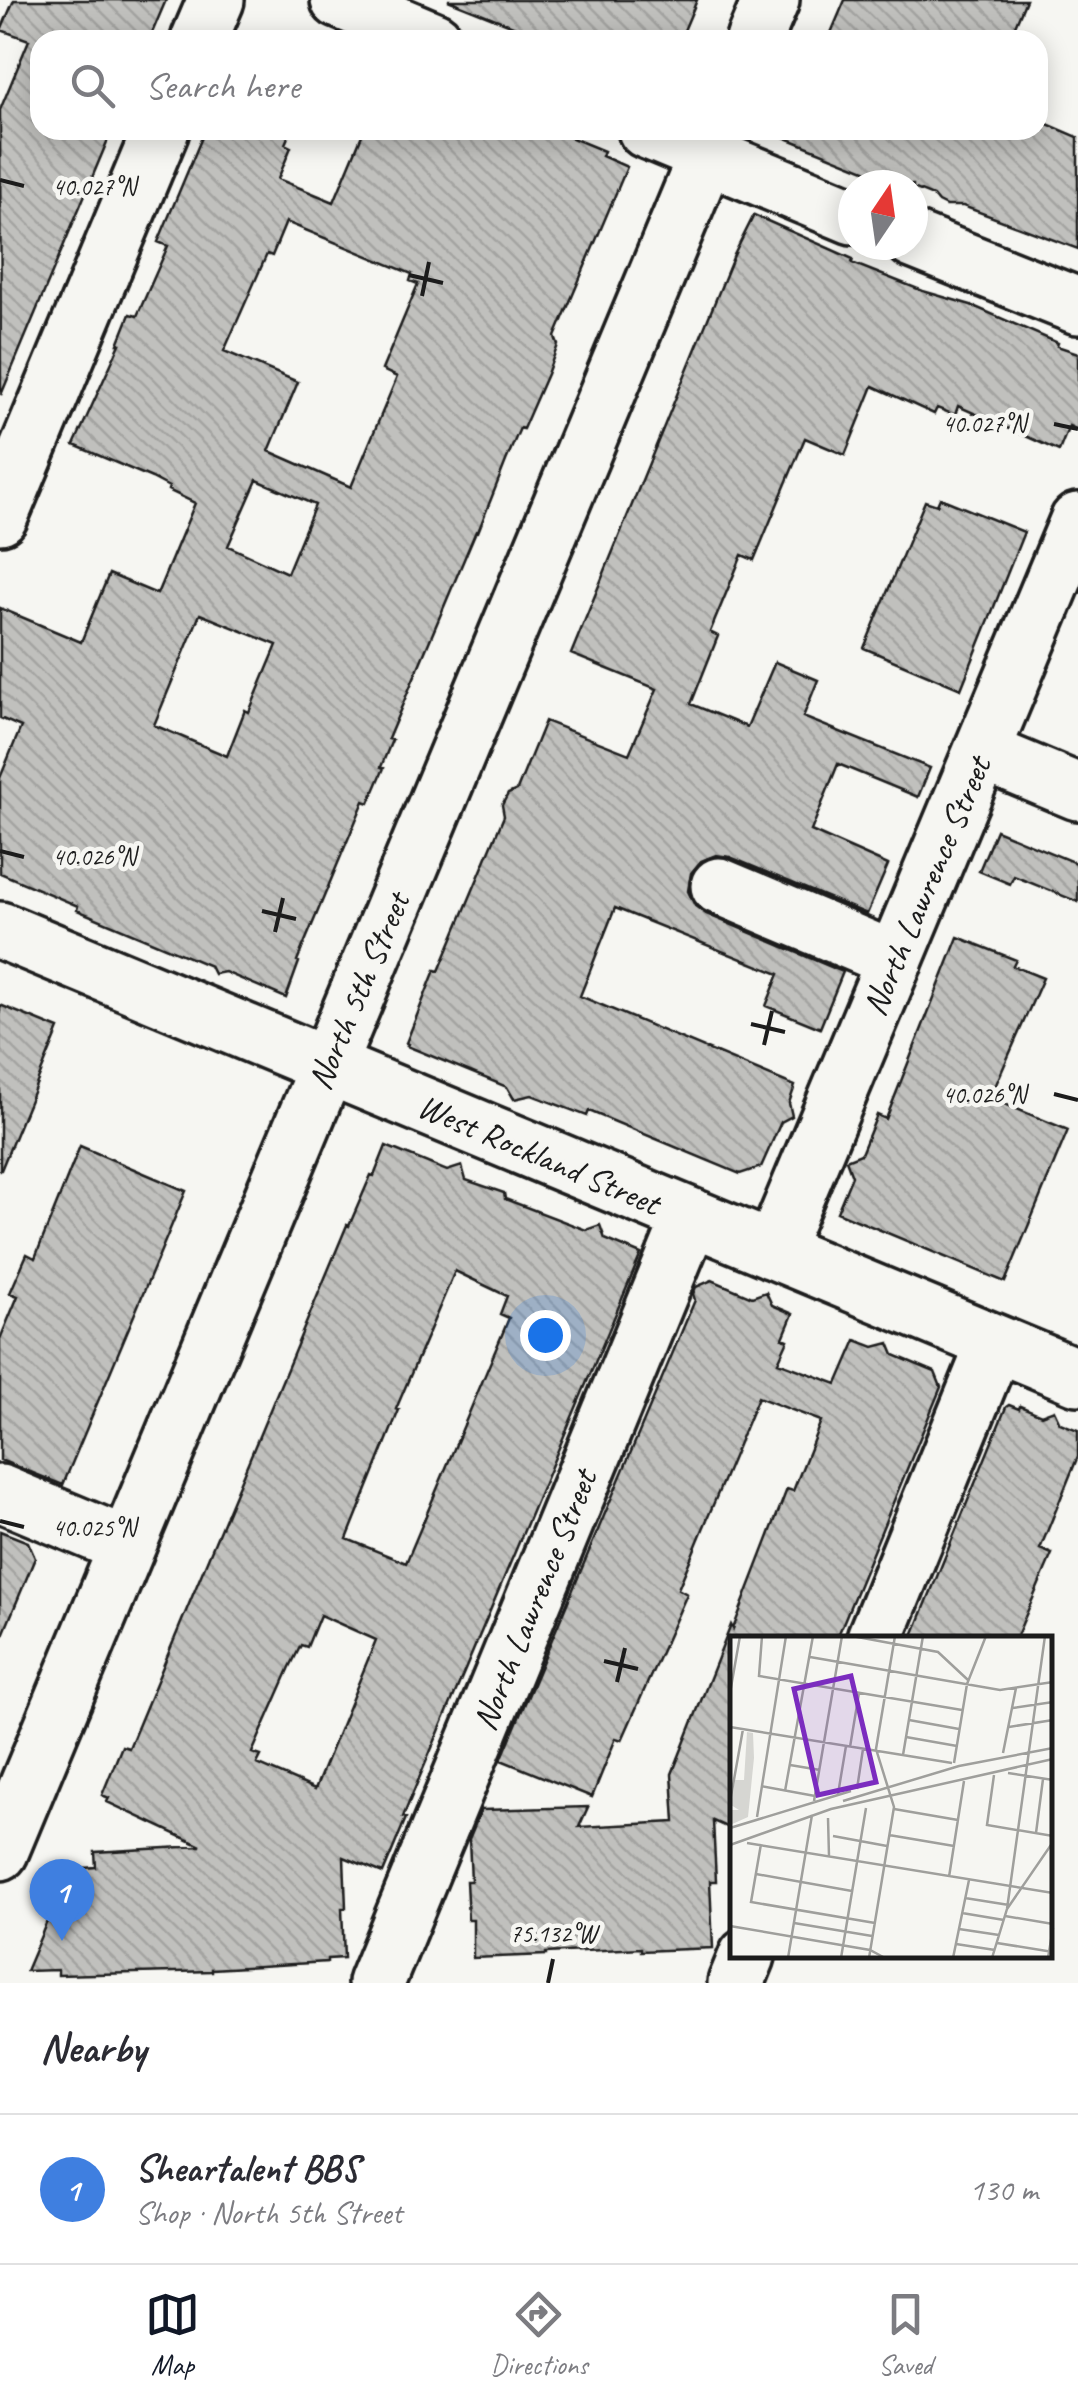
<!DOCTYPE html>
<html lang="en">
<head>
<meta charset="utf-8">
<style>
  :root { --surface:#fff; --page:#f2f2f3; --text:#2b2b33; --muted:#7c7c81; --line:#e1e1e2; --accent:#111827 }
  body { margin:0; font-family:Caveat,sans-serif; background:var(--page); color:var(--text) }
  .compass { position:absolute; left:838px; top:170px; width:90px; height:90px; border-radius:50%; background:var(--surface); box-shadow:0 5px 25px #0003; rotate:13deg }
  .you { position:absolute; left:545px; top:1335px; width:35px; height:35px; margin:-25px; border:8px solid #fff; border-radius:50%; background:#1a73e8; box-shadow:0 0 0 15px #1a73e833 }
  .badge { display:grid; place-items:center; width:65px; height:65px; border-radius:50%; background:var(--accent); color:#fff; font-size:32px; font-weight:700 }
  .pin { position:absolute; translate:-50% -82px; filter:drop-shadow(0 2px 5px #0008) }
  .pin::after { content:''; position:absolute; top:52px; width:35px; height:30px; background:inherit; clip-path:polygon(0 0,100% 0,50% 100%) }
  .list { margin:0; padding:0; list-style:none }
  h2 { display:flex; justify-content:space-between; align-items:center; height:130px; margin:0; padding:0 40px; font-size:42px }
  h2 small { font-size:32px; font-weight:400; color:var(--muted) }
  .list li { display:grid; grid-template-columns:65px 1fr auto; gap:30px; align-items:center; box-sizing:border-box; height:150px; padding:0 40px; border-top:2px solid var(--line) }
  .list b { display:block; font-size:38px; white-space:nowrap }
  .list p { margin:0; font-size:32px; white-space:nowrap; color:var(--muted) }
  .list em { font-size:32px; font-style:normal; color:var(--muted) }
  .icon { flex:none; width:55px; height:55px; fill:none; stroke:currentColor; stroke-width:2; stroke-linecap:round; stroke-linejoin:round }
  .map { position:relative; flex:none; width:1078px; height:1983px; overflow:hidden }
  .search { position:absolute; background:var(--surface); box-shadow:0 5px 25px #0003; left:30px; right:30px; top:30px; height:110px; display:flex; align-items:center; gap:25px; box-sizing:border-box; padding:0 35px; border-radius:30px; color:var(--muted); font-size:38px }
  .sheet { height:280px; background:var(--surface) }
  nav { display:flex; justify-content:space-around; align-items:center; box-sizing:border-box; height:140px; border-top:2px solid var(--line); background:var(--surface); font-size:28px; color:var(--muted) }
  nav a { display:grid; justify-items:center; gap:5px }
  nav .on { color:var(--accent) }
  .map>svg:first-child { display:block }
</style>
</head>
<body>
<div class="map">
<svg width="1078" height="1983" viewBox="0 0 1078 1983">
  <defs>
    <pattern id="building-back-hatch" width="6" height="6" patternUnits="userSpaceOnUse" patternTransform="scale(2.5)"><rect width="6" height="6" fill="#c0c0bd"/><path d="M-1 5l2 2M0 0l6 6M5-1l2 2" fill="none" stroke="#a4a4a2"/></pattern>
  </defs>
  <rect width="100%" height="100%" fill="#f6f6f2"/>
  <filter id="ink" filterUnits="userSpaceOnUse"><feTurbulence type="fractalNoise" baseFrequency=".01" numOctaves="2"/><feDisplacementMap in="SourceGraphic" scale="20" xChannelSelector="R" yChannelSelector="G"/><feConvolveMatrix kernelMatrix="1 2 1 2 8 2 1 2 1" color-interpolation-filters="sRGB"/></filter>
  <g filter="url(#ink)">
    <!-- building -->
    <path fill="url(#building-back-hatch)" stroke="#1c1c1c" stroke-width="2.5" fill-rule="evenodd" d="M 14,0 L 166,0 L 149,40 L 40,40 L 40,130 L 112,130 L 1,395 L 0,110 L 29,40 L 1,30 Z
      M 448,0 L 697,0 L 680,40 L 548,40 Z
      M 845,0 L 1026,0 L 1009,40 L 828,40 Z
      M 1038,120 L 1078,137 L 1078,249 L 963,206 L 946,206 L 938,202 L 933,196 L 913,188 L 913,185 L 902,185 L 769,131 L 935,130 L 957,135 L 959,130 L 986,142 L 988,138 L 994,141 L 999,130 L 1038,130 Z
      M 205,130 L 291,130 L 285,144 L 291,147 L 278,179 L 334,202 L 364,130 L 553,130 L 604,151 L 602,156 L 627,167 L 555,337 L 558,345 L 547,374 L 523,429 L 520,428 L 506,461 L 478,532 L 476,531 L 388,739 L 392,740 L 381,767 L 384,768 L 369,803 L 364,801 L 297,961 L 299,962 L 286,998 L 225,972 L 214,974 L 210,966 L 77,910 L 78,906 L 0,873 L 0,778 L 21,727 L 0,718 L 0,608 L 81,642 L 109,574 L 157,594 L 195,503 L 168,490 L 169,487 L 152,478 L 74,445 L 120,344 L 118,344 L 130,314 L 137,316 L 168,246 L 158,242 ZM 286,222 L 412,274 L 410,281 L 418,284 L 382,370 L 397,377 L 351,487 L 269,451 L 298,382 L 224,351 L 267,254 L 272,256 ZM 257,480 L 315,505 L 287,573 L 228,546 ZM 200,614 L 277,645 L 249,712 L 245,710 L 227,756 L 154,725 Z
      M 754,215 L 853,259 L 852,263 L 923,291 L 971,305 L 1058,343 L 1057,346 L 1078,353 L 1078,430 L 1069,426 L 1059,451 L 958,406 L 955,415 L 937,408 L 934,414 L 873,386 L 845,455 L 805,438 L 754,560 L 742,555 L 710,632 L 718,636 L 691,704 L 747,727 L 775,662 L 818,680 L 803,717 L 930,768 L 918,797 L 838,764 L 811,831 L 888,865 L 867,914 L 730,857 L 716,855 L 701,861 L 691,873 L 688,891 L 695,906 L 706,914 L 843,972 L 820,1028 L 766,1006 L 779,974 L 615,908 L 580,996 L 795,1086 L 789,1103 L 792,1116 L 781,1122 L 761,1167 L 740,1174 L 589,1111 L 587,1116 L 532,1095 L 514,1099 L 507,1087 L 407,1046 L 408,1044 L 406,1043 L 435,970 L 439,971 L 504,816 L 502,805 L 508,794 L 517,790 L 545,721 L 629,754 L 657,689 L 571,654 L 734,255 Z
      M 940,498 L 1024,532 L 961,689 L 864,648 L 925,501 L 937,505 Z
      M 996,830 L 1078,864 L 1078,902 L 1014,876 L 1010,884 L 979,871 Z
      M 958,937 L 1016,960 L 1013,966 L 1043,978 L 990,1098 L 1068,1130 L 1005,1282 L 837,1212 L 852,1176 L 846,1160 L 861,1154 L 877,1115 L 886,1119 Z
      M 0,1005 L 59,1029 L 1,1170 L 0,1170 Z
      M 80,1146 L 186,1191 L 63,1485 L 0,1460 L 0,1339 L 18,1296 L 10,1293 L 27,1254 L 35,1258 Z
      M 386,1146 L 447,1171 L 462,1166 L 466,1180 L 504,1193 L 505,1199 L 586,1230 L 600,1225 L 605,1239 L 641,1254 L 415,1788 L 403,1817 L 406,1818 L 383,1873 L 344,1857 L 346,1908 L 342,1908 L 344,1958 L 327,1959 L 327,1962 L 212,1969 L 212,1971 L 58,1975 L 58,1970 L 26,1971 L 48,1919 L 43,1905 L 56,1901 L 70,1869 L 96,1867 L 95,1852 L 201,1846 L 107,1802 L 109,1798 L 102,1795 L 122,1746 L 129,1748 L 347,1225 L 349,1226 L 371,1175 L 374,1176 ZM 455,1271 L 507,1296 L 500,1314 L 509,1318 L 406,1563 L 347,1539 L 399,1410 L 396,1409 ZM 320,1615 L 376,1640 L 315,1789 L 257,1764 L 261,1756 L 252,1753 L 290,1667 L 301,1645 L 307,1647 Z
      M 712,1280 L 752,1297 L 766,1292 L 772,1305 L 793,1314 L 783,1338 L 788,1340 L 778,1362 L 837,1384 L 856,1340 L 874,1347 L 889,1343 L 894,1355 L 935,1372 L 941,1387 L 837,1638 L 733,1638 L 733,1830 L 713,1821 L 716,1881 L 710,1881 L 713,1948 L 641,1951 L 641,1948 L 546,1953 L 546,1955 L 473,1958 L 473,1920 L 468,1920 L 466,1881 L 471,1881 L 469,1839 L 481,1810 L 588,1807 L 579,1827 L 675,1822 L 672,1774 L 731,1625 L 733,1629 L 787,1489 L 793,1491 L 821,1421 L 758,1397 L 678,1589 L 687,1594 L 622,1740 L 616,1738 L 592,1797 L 501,1760 L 695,1300 L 693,1294 L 696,1287 Z
      M 1009,1405 L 1019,1409 L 1020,1406 L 1041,1415 L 1054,1410 L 1060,1423 L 1078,1430 L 1078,1456 L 1040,1549 L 1052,1554 L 1016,1638 L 912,1638 L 1006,1407 Z
      M 0,1531 L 28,1542 L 35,1558 L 0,1642 Z"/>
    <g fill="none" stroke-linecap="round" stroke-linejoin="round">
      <defs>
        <path id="minor" d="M 339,0 L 434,40
          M 199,40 L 216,0
          M 754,40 L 771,0
          M 646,130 L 853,216
          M 913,240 L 1078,306
          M 0,516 L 161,130
          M 982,752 L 1078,792
          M 719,886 L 895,960
          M 0,930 L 1078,1377
          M 773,1251 L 1078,521
          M 0,1493 L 127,1546
          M 875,1638 L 995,1343
          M 0,1852 L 717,130
          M 376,1983 L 691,1217
          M 736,1983 L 747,1956"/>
      </defs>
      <!-- minor casing -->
      <use href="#minor" stroke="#1c1c1c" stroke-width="62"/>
      <!-- minor -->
      <use href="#minor" stroke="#f6f6f2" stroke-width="55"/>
    </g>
  </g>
  <!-- ticks -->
  <path fill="none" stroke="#1c1c1c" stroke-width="4" d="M 0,180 L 24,186M 409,275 L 443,283M 422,296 L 429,262M 1054,424 L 1078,429M 0,851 L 24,857M 262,911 L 296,919M 275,932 L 283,898M 751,1024 L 785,1032M 764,1045 L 772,1011M 1054,1094 L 1078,1100M 0,1521 L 24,1527M 604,1661 L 638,1669M 617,1682 L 625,1648M 548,1983 L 553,1959"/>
  <g text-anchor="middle" stroke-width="9" stroke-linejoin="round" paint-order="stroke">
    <!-- street labels -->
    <g font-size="35" fill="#1c1c1c" stroke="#f6f6f2">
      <text transform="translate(926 886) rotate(-67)" y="12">North Lawrence Street</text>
      <text transform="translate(358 991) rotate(-67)" y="12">North 5th Street</text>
      <text transform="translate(539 1154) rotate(23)" y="12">West Rockland Street</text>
      <text transform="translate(534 1600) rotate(-68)" y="12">North Lawrence Street</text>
    </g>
  </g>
  <!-- overview -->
  <g transform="translate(730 1636)">
    <rect width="322" height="322" fill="#f6f6f2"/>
    <path d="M 17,96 L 23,97 L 24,122 L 18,181 L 0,189 L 0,174 L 9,174 L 1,169 L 5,144 L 14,144 Z" fill="#d6d6d2"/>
    <path fill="none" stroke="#9f9f9c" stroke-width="2.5" d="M 32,0 L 29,40 L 232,74M 122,0 L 208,16 L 238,44M 80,21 L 270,54 L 323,46M 0,57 L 10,0M 283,72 L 323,66M 179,84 L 229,93M 0,91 L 222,127M 279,91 L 323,84M 176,101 L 227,110M 120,111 L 129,57M 273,117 L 286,52M 173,119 L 193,0M 224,127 L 237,48 L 256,0M 60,129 L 90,134M 278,137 L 323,144M 264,139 L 257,189 L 323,200M 31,150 L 85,160M 127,153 L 133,113M 55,155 L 83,0M 108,158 L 116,110M 84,165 L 112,0M 113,165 L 229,130 L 323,112M 0,166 L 13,93M 164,173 L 228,184M 27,181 L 56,0M 98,182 L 99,220M 0,192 L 121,155M 306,197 L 313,143M 159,199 L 224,210M 103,200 L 157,210M 17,207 L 323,257M 31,208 L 21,266 L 145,287M 0,209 L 101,173 L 323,123M 26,238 L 122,255M 219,241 L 234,145M 235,262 L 279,269M 277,273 L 315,0M 232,277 L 274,284M 275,280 L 323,288M 64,287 L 142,300M 0,290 L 140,314 L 155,322M 229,293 L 269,299M 267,307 L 323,316M 226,308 L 265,314M 58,322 L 82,179M 111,322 L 136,172M 139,322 L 164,171 L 146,113 L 165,0M 223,322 L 239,244M 262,322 L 277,273 L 323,206M 318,322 L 323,292"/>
    <path fill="#7b2cbf" fill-opacity="0.15" stroke="#7b2cbf" stroke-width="5" d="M 121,40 L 146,146 L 88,159 L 64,53 Z"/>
    <rect width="322" height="322" fill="none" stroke="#1c1c1c" stroke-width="5"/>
  </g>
  <g font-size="25" text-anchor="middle" fill="#1c1c1c" stroke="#f6f6f2" stroke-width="9" stroke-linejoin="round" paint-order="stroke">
    <text x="94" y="195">40.027°N</text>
    <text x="984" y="432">40.027°N</text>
    <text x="94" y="865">40.026°N</text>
    <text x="984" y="1103">40.026°N</text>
    <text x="94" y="1536">40.025°N</text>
    <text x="553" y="1942">75.132°W</text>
  </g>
</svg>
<svg class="compass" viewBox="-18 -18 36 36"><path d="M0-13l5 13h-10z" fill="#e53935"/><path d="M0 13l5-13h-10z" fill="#7c7c81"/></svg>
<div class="you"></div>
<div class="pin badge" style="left:62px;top:1941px;background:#3f7fe0">1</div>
<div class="search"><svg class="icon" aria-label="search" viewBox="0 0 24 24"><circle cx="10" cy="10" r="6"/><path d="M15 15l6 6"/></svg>Search here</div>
</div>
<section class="sheet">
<h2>Nearby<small></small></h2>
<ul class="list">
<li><span class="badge" style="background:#3f7fe0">1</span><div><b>Sheartalent BBS</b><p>Shop · North 5th Street</p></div><em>130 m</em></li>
</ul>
</section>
<nav>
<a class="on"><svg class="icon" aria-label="map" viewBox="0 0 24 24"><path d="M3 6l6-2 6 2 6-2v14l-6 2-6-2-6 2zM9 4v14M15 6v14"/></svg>Map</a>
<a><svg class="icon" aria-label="directions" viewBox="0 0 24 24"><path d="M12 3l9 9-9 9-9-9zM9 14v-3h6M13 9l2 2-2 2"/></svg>Directions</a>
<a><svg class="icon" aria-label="saved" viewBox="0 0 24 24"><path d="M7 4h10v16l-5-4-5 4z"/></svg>Saved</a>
</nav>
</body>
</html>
